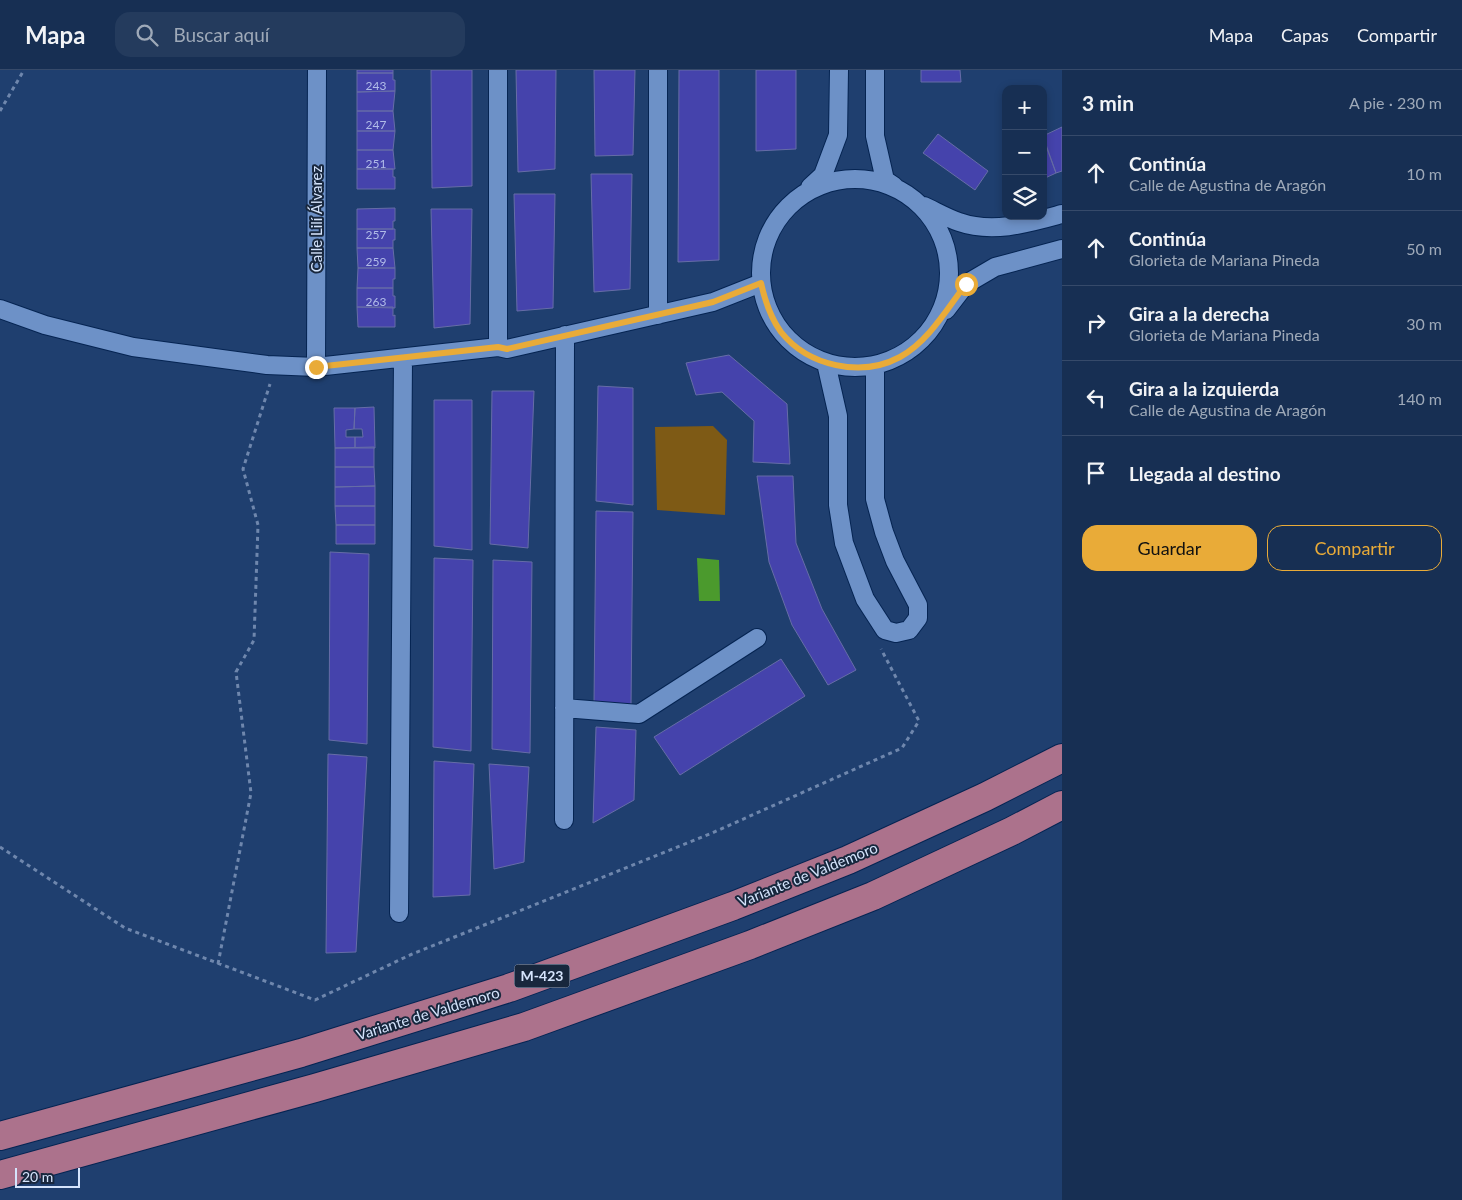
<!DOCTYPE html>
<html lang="es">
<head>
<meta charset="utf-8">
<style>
  :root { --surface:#172f53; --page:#243b5d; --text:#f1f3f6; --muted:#9ea9b8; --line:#364a6a; --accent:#e9ab38 }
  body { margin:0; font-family:Lato,sans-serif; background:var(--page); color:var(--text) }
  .controls { position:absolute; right:15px; top:15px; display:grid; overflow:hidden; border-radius:10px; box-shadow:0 2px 8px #0003 }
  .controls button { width:45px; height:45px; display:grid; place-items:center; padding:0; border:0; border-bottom:1px solid var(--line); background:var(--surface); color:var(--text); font:25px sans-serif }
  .scale { position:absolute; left:15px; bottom:12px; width:65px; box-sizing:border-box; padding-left:5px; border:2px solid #d5e4fc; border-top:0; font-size:14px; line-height:18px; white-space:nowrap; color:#d5e4fc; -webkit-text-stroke:4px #18273d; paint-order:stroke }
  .stop { position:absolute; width:15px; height:15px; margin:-11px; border:4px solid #e9ab38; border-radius:50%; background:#fff }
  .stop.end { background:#e9ab38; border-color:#fff; box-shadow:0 1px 5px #0008 }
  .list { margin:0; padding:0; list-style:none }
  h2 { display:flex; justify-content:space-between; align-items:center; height:65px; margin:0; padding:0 20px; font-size:21px }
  h2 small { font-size:16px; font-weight:400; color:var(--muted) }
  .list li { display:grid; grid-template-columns:32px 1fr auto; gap:15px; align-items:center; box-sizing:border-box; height:75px; padding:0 20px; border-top:1px solid var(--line) }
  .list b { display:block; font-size:19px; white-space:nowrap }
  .list p { margin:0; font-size:16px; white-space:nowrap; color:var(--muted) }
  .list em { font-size:16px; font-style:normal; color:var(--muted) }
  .actions { display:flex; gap:10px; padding:15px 20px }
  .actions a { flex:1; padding:11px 0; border:1px solid var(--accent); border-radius:15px; text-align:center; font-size:18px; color:var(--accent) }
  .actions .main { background:var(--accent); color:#111 }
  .icon { flex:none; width:28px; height:28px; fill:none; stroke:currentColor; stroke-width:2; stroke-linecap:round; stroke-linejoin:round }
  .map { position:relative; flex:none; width:1062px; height:1130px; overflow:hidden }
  header { display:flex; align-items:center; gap:30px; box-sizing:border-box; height:70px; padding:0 25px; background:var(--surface); border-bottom:1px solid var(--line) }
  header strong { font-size:24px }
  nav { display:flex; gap:28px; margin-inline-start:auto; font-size:18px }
  .search { width:350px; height:45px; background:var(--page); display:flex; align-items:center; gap:12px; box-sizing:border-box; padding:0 18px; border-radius:15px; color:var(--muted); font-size:19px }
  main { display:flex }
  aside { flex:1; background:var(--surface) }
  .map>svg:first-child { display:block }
</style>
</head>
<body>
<header>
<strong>Mapa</strong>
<div class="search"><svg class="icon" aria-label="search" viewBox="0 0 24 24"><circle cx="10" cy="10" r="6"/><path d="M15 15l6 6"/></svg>Buscar aquí</div>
<nav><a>Mapa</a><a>Capas</a><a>Compartir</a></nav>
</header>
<main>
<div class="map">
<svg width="1062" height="1130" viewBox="0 0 1062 1130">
  <rect width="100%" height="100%" fill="#1f3f6f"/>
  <!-- green -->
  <path fill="#7e5a15" d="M 713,356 L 727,370 L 725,445 L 657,440 L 655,357 Z"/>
  <!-- water -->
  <path fill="#4b9a2d" d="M 697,488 L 719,490 L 720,531 L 699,531 Z"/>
  <!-- building -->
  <path fill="#4543ac" stroke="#666da7" d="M 357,0 L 393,0 L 393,3 L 357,3 Z
    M 431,0 L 472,0 L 472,116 L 432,118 Z
    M 516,0 L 556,0 L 555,99 L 518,102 Z
    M 594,0 L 635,0 L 633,85 L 595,86 Z
    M 679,0 L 719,0 L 719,190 L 678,192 Z
    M 756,0 L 796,0 L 796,79 L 756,81 Z
    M 921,0 L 960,0 L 961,12 L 921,12 Z
    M 357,3 L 393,3 L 393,10 L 395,10 L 395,21 L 357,22 Z
    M 395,21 L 393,41 L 357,41 L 357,22 Z
    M 357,41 L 393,41 L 395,61 L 357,61 Z
    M 1062,57 L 1062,101 L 1056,103 L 1043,66 Z
    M 357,61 L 395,61 L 393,80 L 357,80 Z
    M 938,64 L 988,101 L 975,120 L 923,83 Z
    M 1043,68 L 1056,103 L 1043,109 Z
    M 357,80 L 393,80 L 395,99 L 357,99 Z
    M 357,99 L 393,99 L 393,107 L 395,107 L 395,119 L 357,119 Z
    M 591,104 L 632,104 L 630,219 L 594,222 Z
    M 514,124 L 555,124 L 553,238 L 517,241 Z
    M 395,138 L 395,151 L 393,151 L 393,159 L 357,159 L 357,139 Z
    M 431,139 L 472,139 L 470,254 L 434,258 Z
    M 357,159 L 395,159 L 395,170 L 393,170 L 393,178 L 357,178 Z
    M 357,178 L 393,178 L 395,198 L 358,198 Z
    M 358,198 L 395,198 L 395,209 L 393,209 L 393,218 L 357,218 Z
    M 357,218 L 393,218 L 393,226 L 395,226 L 395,238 L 357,237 Z
    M 357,237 L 393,237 L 393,246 L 395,245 L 395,257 L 358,257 Z
    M 729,285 L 787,334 L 790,394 L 753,392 L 754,351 L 722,322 L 696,325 L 686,293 Z
    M 598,316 L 633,318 L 633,435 L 596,431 Z
    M 492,321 L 534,321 L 528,478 L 490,474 Z
    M 434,330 L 472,330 L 472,480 L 434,476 Z
    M 374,337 L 375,378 L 355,378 L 355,367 L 363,367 L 362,359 L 354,359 L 355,338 Z
    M 334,338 L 355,338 L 354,359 L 346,360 L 346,367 L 355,367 L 355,378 L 335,378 Z
    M 374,377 L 374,397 L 335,397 L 335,378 Z
    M 335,397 L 374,397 L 375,416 L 335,417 Z
    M 757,406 L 793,406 L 796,473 L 822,539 L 856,600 L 828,615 L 792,555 L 769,492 Z
    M 375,416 L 375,436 L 335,436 L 335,417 Z
    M 335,436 L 375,436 L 375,455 L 336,455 Z
    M 596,441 L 633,442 L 631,637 L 594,633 Z
    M 336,455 L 375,455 L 375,474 L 336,474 Z
    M 330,482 L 369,484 L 367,674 L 329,670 Z
    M 434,488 L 473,490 L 471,681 L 433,677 Z
    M 493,490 L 532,492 L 530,683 L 492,679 Z
    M 781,589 L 805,626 L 680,705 L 654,667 Z
    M 596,657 L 636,660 L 634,730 L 593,753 Z
    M 328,684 L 367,687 L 356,882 L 326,883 Z
    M 434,691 L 474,694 L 470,825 L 433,827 Z
    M 489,694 L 529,697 L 524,792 L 494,799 Z"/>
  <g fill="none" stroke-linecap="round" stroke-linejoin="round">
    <defs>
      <path id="minor" d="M 498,0 L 498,277
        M 658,0 L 658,245
        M 875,0 L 875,66 L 885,110 L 894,116
        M761 203a94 94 0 1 1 188 0a94 94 0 1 1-188 0Z
        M 810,117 L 823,105 L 838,65 L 839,0
        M 924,136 C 935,141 947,148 959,152 C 993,164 1029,153 1062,144
        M 0,239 L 45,255 L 133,277 L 267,295 L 316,297 L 498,277 L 507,279 L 713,232 L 761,213
        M 946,240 L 966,214 L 995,197 L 1062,179
        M 826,293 L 838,346 L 838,435 L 844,473 L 865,529 L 885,560 L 896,563 L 909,560 L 918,548 L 918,535 L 895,491 L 884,462 L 875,429 L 875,296
        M 316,297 L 317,0
        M 564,638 L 639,644 L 757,568
        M 564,750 L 565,265
        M 399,843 L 403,289"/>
      <path id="primary" d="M 0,1066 L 301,983 L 509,918 L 733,836 L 848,790 L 985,727 L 1062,688
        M 0,1105 L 315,1018 L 524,957 L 750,875 L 873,826 L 1012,761 L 1062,735"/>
    </defs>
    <!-- minor casing -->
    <use href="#minor" stroke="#052452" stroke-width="20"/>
    <!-- primary casing -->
    <use href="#primary" stroke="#052452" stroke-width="30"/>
    <!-- path -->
    <path stroke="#6f87ad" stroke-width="3" stroke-dasharray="4 4" stroke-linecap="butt" d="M 0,41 L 24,0
      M 0,777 L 125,858 L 315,930 L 410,885 L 712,763 L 902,678 L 919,651 L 881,579
      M 218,894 L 251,723 L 236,602 L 254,570 L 258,455 L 243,399 L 270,314"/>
    <!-- minor -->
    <use href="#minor" stroke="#6d91c7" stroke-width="18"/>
    <!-- primary -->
    <use href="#primary" stroke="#ac728c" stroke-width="28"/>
  </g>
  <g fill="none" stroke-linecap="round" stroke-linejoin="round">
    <!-- route -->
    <path stroke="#e9ab38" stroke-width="6" d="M 316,297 L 498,277 L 507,279 L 713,232 L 761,213 C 765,231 770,247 781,262 C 808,296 861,308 900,287 C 928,272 947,239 966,214"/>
  </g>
  <g text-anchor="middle" stroke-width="4" stroke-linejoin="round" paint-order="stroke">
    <!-- number labels -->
    <g font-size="12" fill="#b1bce8">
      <text x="376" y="20">243</text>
      <text x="376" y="59">247</text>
      <text x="376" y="98">251</text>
      <text x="376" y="169">257</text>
      <text x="376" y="196">259</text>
      <text x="376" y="236">263</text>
    </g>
    <!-- shield labels -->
    <rect fill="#18273d" stroke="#9cabc3" stroke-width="1" x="514.5" y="894.5" width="55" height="23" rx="4"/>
    <g font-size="14" font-weight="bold" fill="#d5e4fc">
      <text x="542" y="911">M-423</text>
    </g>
    <!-- street labels -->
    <g font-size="15" fill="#d5e4fc" stroke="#18273d">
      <text transform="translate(317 149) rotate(-90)" y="5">Calle Lilí Álvarez</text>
      <text transform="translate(808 805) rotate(-22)" y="5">Variante de Valdemoro</text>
      <text transform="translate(428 944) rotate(-17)" y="5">Variante de Valdemoro</text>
    </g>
  </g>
</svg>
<div class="controls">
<button>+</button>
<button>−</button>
<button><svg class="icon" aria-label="layers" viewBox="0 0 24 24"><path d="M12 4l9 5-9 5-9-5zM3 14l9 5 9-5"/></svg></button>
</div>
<div class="scale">20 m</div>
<div class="stop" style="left:966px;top:214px"></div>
<div class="stop end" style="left:316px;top:297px"></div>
</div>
<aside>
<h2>3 min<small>A pie · 230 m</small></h2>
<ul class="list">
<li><svg class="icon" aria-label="ahead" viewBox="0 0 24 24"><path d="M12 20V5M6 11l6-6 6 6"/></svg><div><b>Continúa</b><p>Calle de Agustina de Aragón</p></div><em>10 m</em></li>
<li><svg class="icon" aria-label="ahead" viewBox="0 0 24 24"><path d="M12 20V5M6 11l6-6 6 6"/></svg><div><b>Continúa</b><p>Glorieta de Mariana Pineda</p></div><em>50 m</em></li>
<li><svg class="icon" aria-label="right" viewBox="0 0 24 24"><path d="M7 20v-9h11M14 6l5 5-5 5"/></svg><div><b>Gira a la derecha</b><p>Glorieta de Mariana Pineda</p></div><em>30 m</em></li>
<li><svg class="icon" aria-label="left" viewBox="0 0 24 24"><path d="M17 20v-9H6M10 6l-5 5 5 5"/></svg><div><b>Gira a la izquierda</b><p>Calle de Agustina de Aragón</p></div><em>140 m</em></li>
<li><svg class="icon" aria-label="arrive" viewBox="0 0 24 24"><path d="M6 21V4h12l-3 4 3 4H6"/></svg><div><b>Llegada al destino</b></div></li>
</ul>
<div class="actions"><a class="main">Guardar</a><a>Compartir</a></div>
</aside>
</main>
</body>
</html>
